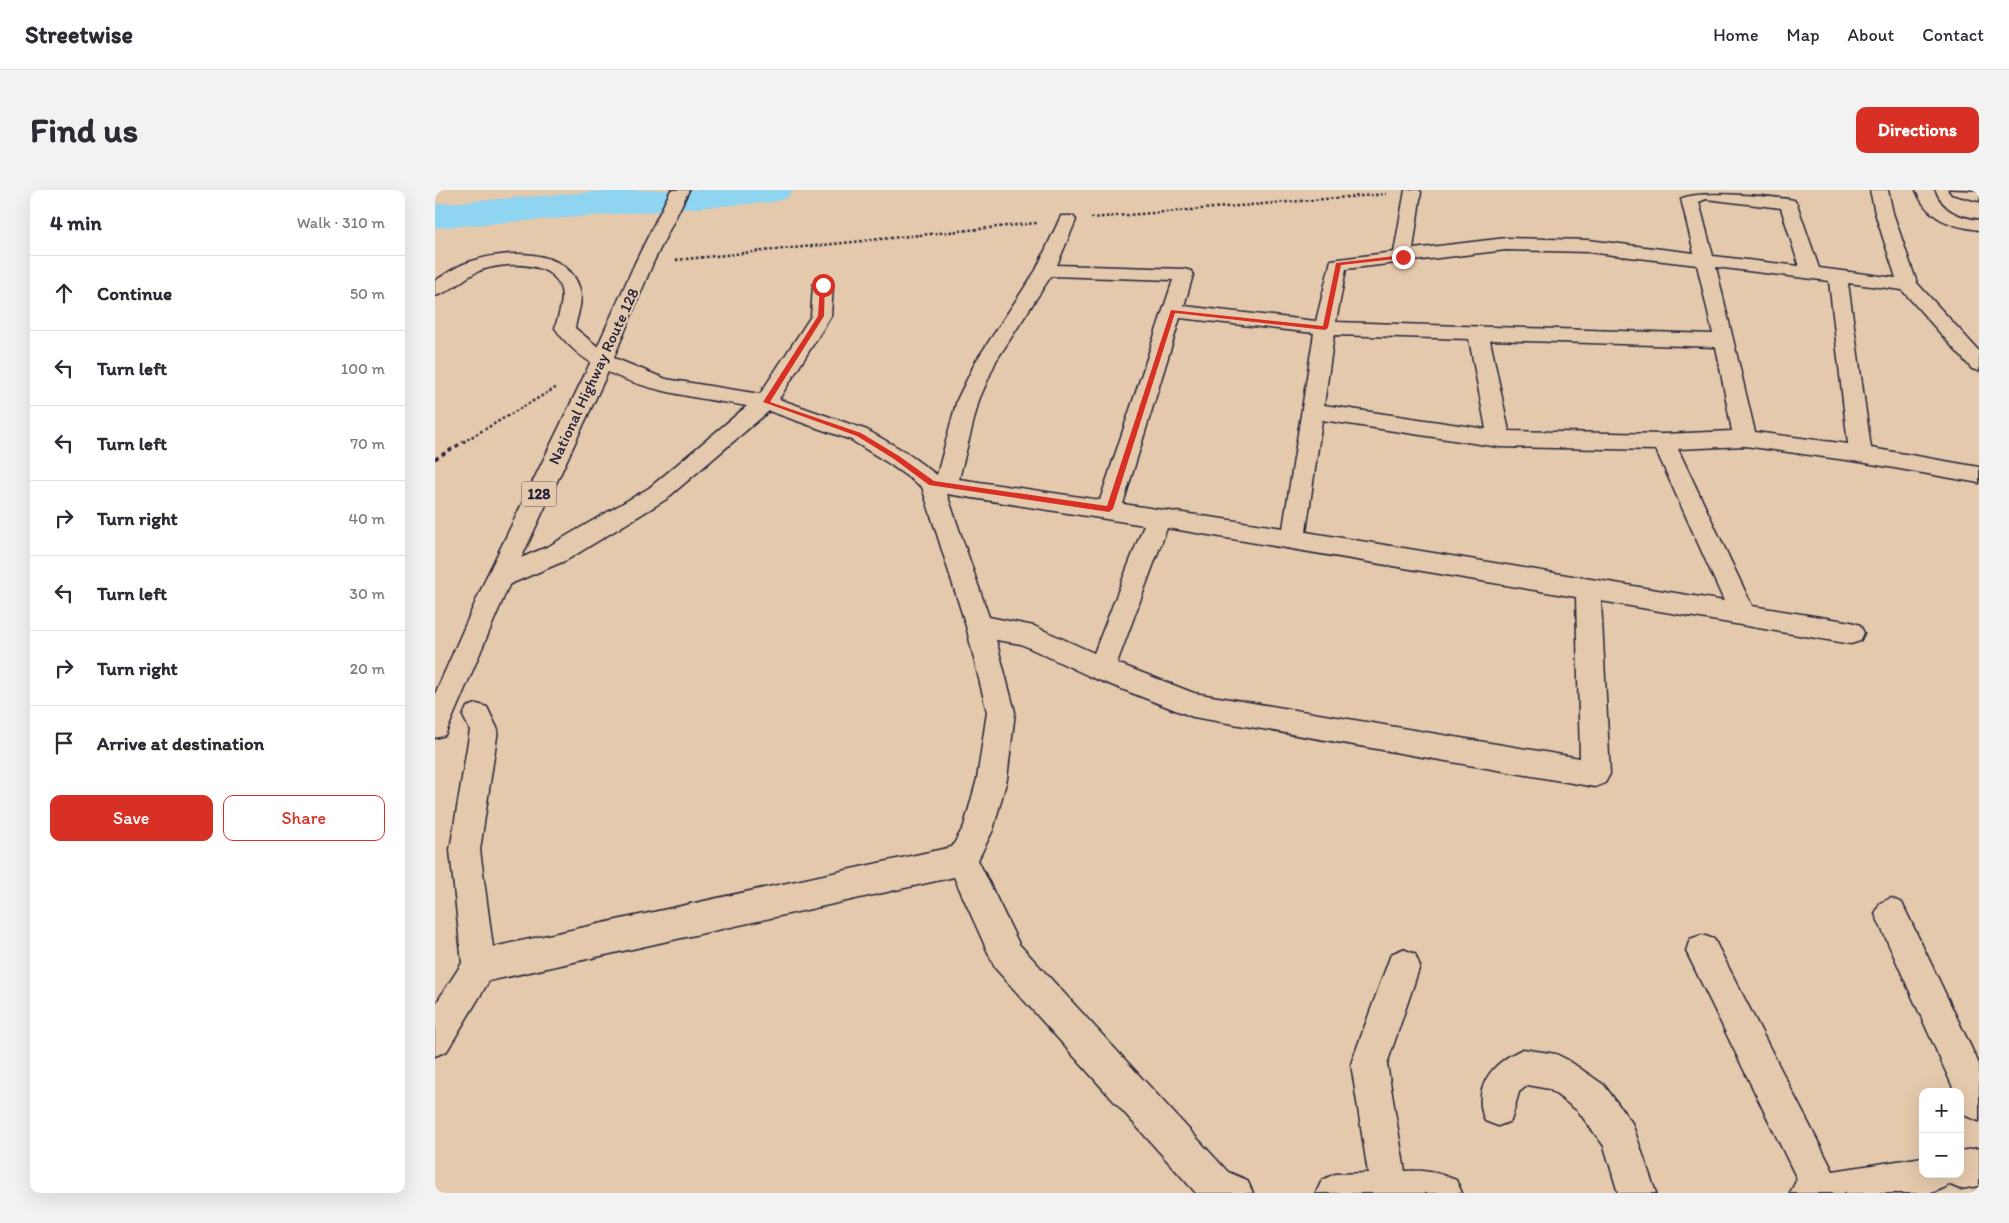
<!DOCTYPE html>
<html lang="en">
<head>
<meta charset="utf-8">
<style>
  :root { --surface:#fff; --page:#f2f2f3; --text:#2b2b33; --muted:#7c7c81; --line:#e1e1e2; --accent:#d93025 }
  body { margin:0; font-family:Itim,sans-serif; background:var(--page); color:var(--text) }
  .controls { position:absolute; right:15px; bottom:15px; display:grid; overflow:hidden; border-radius:10px; box-shadow:0 5px 20px #0002 }
  .controls button { width:45px; height:45px; display:grid; place-items:center; padding:0; border:0; border-bottom:1px solid var(--line); background:var(--surface); color:var(--text); font:25px sans-serif }
  .stop { position:absolute; width:15px; height:15px; margin:-11px; border:4px solid #d93025; border-radius:50%; background:#fff }
  .stop.end { background:#d93025; border-color:#fff; box-shadow:0 1px 5px #0008 }
  .list { margin:0; padding:0; list-style:none }
  h2 { display:flex; justify-content:space-between; align-items:center; height:65px; margin:0; padding:0 20px; font-size:21px }
  h2 small { font-size:16px; font-weight:400; color:var(--muted) }
  .list li { display:grid; grid-template-columns:32px 1fr auto; gap:15px; align-items:center; box-sizing:border-box; height:75px; padding:0 20px; border-top:1px solid var(--line) }
  .list b { display:block; font-size:19px; white-space:nowrap }
  .list em { font-size:16px; font-style:normal; color:var(--muted) }
  .actions { display:flex; gap:10px; padding:15px 20px }
  .actions a { flex:1; padding:11px 0; border:1px solid var(--accent); border-radius:10px; text-align:center; font-size:18px; color:var(--accent) }
  .actions .main { background:var(--accent); color:#fff }
  .icon { flex:none; width:28px; height:28px; fill:none; stroke:currentColor; stroke-width:2; stroke-linecap:round; stroke-linejoin:round }
  .map { position:relative; flex:none; width:1544px; height:1003px; overflow:hidden; border-radius:10px }
  header { display:flex; align-items:center; gap:30px; box-sizing:border-box; height:70px; padding:0 25px; background:var(--surface); border-bottom:1px solid var(--line) }
  header strong { font-size:24px }
  nav { display:flex; gap:28px; margin-inline-start:auto; font-size:18px }
  .intro { display:flex; align-items:center; justify-content:space-between; box-sizing:border-box; height:120px; padding:0 30px }
  h1 { margin:0; font-size:35px }
  .button { padding:12px 22px; border-radius:10px; background:var(--accent); color:#fff; font-size:18px; font-weight:700 }
  main { display:flex; gap:30px; padding:0 30px }
  aside { flex:1; background:var(--surface); border-radius:10px; box-shadow:0 5px 20px #0002 }
  .map>svg:first-child { display:block }
</style>
</head>
<body>
<header>
<strong>Streetwise</strong>
<nav><a>Home</a><a>Map</a><a>About</a><a>Contact</a></nav>
</header>
<div class="intro"><h1>Find us</h1><a class="button">Directions</a></div>
<main>
<aside>
<h2>4 min<small>Walk · 310 m</small></h2>
<ul class="list">
<li><svg class="icon" aria-label="ahead" viewBox="0 0 24 24"><path d="M12 20V5M6 11l6-6 6 6"/></svg><div><b>Continue</b></div><em>50 m</em></li>
<li><svg class="icon" aria-label="left" viewBox="0 0 24 24"><path d="M17 20v-9H6M10 6l-5 5 5 5"/></svg><div><b>Turn left</b></div><em>100 m</em></li>
<li><svg class="icon" aria-label="left" viewBox="0 0 24 24"><path d="M17 20v-9H6M10 6l-5 5 5 5"/></svg><div><b>Turn left</b></div><em>70 m</em></li>
<li><svg class="icon" aria-label="right" viewBox="0 0 24 24"><path d="M7 20v-9h11M14 6l5 5-5 5"/></svg><div><b>Turn right</b></div><em>40 m</em></li>
<li><svg class="icon" aria-label="left" viewBox="0 0 24 24"><path d="M17 20v-9H6M10 6l-5 5 5 5"/></svg><div><b>Turn left</b></div><em>30 m</em></li>
<li><svg class="icon" aria-label="right" viewBox="0 0 24 24"><path d="M7 20v-9h11M14 6l5 5-5 5"/></svg><div><b>Turn right</b></div><em>20 m</em></li>
<li><svg class="icon" aria-label="arrive" viewBox="0 0 24 24"><path d="M6 21V4h12l-3 4 3 4H6"/></svg><div><b>Arrive at destination</b></div></li>
</ul>
<div class="actions"><a class="main">Save</a><a>Share</a></div>
</aside>
<div class="map">
<svg width="1544" height="1003" viewBox="0 0 1544 1003">
  <rect width="100%" height="100%" fill="#e5c9ac"/>
  <filter id="ink" filterUnits="userSpaceOnUse"><feTurbulence type="fractalNoise" baseFrequency=".02" numOctaves="2"/><feDisplacementMap in="SourceGraphic" scale="10" xChannelSelector="R" yChannelSelector="G"/><feConvolveMatrix kernelMatrix="1 2 1 2 8 2 1 2 1" color-interpolation-filters="sRGB"/></filter>
  <g filter="url(#ink)">
    <g fill="none" stroke-linecap="round" stroke-linejoin="round">
      <!-- river -->
      <path fill="#8fd4f0" fill-rule="evenodd" d="M 183,0 L 358,0 L 352,8 L 338,12 L 0,38 L 0,14 Z"/>
      <defs>
        <path id="minor" d="M 970,0 L 984,0 L 986,2 L 978,59 L 1071,48 L 1153,50 L 1259,63 L 1246,9 C 1259,0 1332,6 1353,9 L 1359,10 L 1362,14 L 1384,78 L 1461,88 L 1440,23 L 1435,0 L 1453,0 L 1458,23 L 1482,93 L 1544,161 L 1544,181 L 1537,179 L 1467,100 L 1413,93 L 1436,258 L 1544,277 L 1544,293 L 1425,272 L 1310,256 L 1243,259 L 1317,416 L 1416,432 L 1425,435 L 1429,443 L 1425,451 L 1416,454 L 1166,411 L 1175,584 L 1170,593 L 1160,597 L 758,527 L 656,487 L 586,454 L 561,450 L 580,522 L 572,589 L 558,640 L 543,670 L 584,754 L 793,982 L 812,990 L 818,1003 L 761,1003 L 560,778 L 519,687 L 54,791 L 12,861 L 0,866 L 0,815 L 27,773 L 15,660 L 35,540 L 28,526 L 32,517 L 42,514 L 52,517 L 63,540 L 45,660 L 58,757 L 517,657 L 529,636 L 542,589 L 552,522 L 531,436 L 487,297 L 453,273 L 416,250 L 334,221 L 230,310 L 132,370 L 73,395 L 64,398 L 55,395 L 51,388 L 55,381 L 114,356 L 214,298 L 312,216 C 248,205 159,197 120,138 C 123,126 129,112 126,100 C 119,69 67,72 44,81 C 28,88 16,102 0,106 L 0,91 C 11,84 21,76 34,72 C 67,60 134,56 145,100 C 148,112 142,126 140,138 L 174,166 L 231,189 L 325,204 L 376,126 L 378,95 L 381,91 L 395,91 L 398,95 L 396,126 L 344,209 L 432,240 L 469,261 L 502,285 L 522,210 L 541,171 L 601,80 L 626,26 L 638,26 L 641,30 L 622,75 L 749,79 L 756,81 L 758,85 L 749,116 L 881,131 L 896,70 L 959,62 ZM 1271,9 L 1346,18 L 1364,76 L 1278,66 L 1264,12 ZM 1071,60 L 1153,62 L 1262,75 L 1278,144 L 901,132 L 911,79 ZM 1281,77 L 1394,91 L 1413,254 L 1320,242 ZM 616,86 L 738,90 L 665,310 L 524,289 L 544,210 L 561,171 ZM 745,128 L 879,143 L 848,338 L 688,314 ZM 899,145 L 1034,149 L 1051,239 L 889,215 ZM 1055,150 L 1281,157 L 1297,241 L 1229,244 L 1074,241 ZM 887,230 L 1064,257 L 1221,260 L 1289,411 L 871,342 ZM 512,304 L 709,335 L 659,463 L 599,436 L 554,427 ZM 732,338 L 1141,407 L 1145,568 L 759,503 L 682,473 Z
          M 1481,0 L 1499,0 C 1507,21 1523,27 1544,30 L 1544,40 C 1515,36 1492,29 1481,0 Z
          M 1514,0 L 1544,1 L 1544,11 L 1517,4 Z
          M 1456,708 L 1467,713 L 1544,874 L 1544,931 L 1531,926 L 1525,912 L 1525,902 L 1520,902 L 1440,724 L 1445,713 Z
          M 1267,745 L 1279,749 L 1398,981 L 1488,967 L 1488,984 L 1525,984 L 1525,961 L 1544,958 L 1544,996 L 1525,999 L 1513,994 L 1511,997 L 1496,1003 L 1355,1003 L 1362,989 L 1251,761 L 1255,749 Z
          M 968,759 L 980,764 L 985,776 L 952,874 L 970,981 C 991,980 1002,982 1021,990 L 1027,1003 L 881,1003 L 887,990 L 900,984 L 933,983 L 916,874 L 956,764 Z
          M 1088,859 L 1121,864 L 1133,870 L 1169,895 L 1197,933 L 1221,1003 L 1183,1003 L 1169,956 L 1143,921 L 1114,899 L 1093,895 L 1084,902 L 1076,931 L 1063,936 L 1050,931 C 1036,897 1058,872 1088,859 Z"/>
        <path id="highway" d="M 236,0 L 254,0 L 218,73 L 172,184 L 77,388 L 14,536 L 10,545 L 0,548 L 0,504 L 51,388 L 150,184 L 200,73 Z"/>
      </defs>
      <!-- minor casing -->
      <use href="#minor" stroke="#22223b" stroke-width="3"/>
      <!-- highway casing -->
      <use href="#highway" stroke="#22223b" stroke-width="3"/>
      <!-- path-far1 -->
      <path stroke="#22223b" stroke-width="2.5" stroke-dasharray="2.5 2.5" stroke-linecap="butt" d="M 656,28 L 951,4
        M 241,70 L 602,33
        M 28,252 L 122,197"/>
      <!-- path -->
      <path stroke="#22223b" stroke-width="3" stroke-dasharray="4 4" stroke-linecap="butt" d="M 0,269 L 30,251"/>
      <!-- minor -->
      <use href="#minor" fill="#e5c9ac" fill-rule="evenodd"/>
      <!-- highway -->
      <use href="#highway" fill="#e5c9ac" fill-rule="evenodd"/>
    </g>
  </g>
  <!-- route -->
  <path fill="#d93025" d="M 968,65 L 970,68 L 906,75 L 893,138 L 890,140 L 740,123 L 678,319 L 674,322 L 494,295 L 459,269 L 422,246 L 328,212 L 383,126 L 385,95 L 390,94 L 389,126 L 335,212 L 426,243 L 464,266 L 499,291 L 672,316 L 736,120 L 888,136 L 901,73 Z"/>
  <g text-anchor="middle" stroke-width="4.5" stroke-linejoin="round" paint-order="stroke">
    <!-- shield labels -->
    <rect fill="#e5c9ac" stroke="#5c545d" stroke-width="1" x="86.5" y="291.5" width="35" height="25" rx="4"/>
    <g font-size="15" font-weight="bold" fill="#22223b">
      <text x="104" y="309">128</text>
    </g>
    <!-- street labels -->
    <g font-size="16" fill="#22223b" stroke="#e5c9ac">
      <text transform="translate(158 186) rotate(-65)" y="6">National Highway Route 128</text>
    </g>
  </g>
</svg>
<div class="controls">
<button>+</button>
<button>−</button>
</div>
<div class="stop" style="left:388px;top:95px"></div>
<div class="stop end" style="left:968px;top:67px"></div>
</div>
</main>
</body>
</html>
